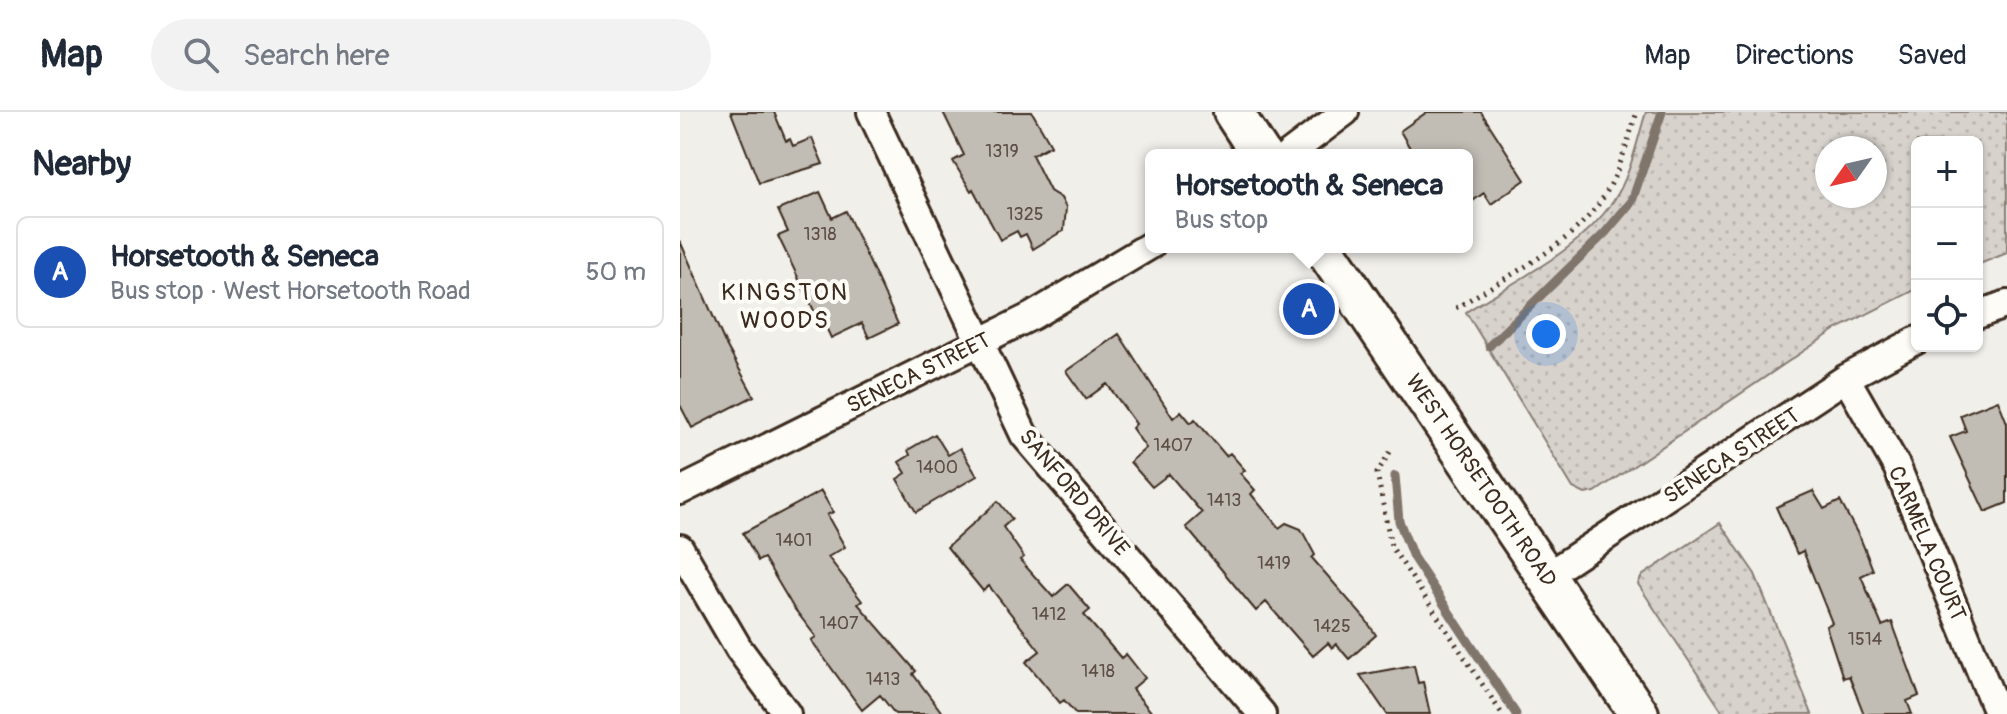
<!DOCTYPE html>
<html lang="en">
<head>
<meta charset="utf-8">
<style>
  :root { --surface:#fff; --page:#f2f2f3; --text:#1f2937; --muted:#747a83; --line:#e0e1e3; --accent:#d1495b }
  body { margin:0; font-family:Pangolin,sans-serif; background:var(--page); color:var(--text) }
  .controls { position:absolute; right:24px; top:24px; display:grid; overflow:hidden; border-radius:12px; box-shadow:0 2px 6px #0004 }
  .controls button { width:72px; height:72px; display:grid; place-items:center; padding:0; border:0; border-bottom:2px solid var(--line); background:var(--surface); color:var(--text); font:40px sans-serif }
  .compass { position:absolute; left:1135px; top:24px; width:72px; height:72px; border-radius:50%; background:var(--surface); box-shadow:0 2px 6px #0004; rotate:236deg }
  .you { position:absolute; left:866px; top:222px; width:28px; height:28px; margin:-20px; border:6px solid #fff; border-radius:50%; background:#1a73e8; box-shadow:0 0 0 12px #1a73e833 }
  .badge { display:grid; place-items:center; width:52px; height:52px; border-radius:50%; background:var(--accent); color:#fff; font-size:26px; font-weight:700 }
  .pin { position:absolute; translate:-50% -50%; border:4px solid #fff; box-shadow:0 2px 8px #0006 }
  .popup { position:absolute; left:465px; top:37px; width:328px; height:104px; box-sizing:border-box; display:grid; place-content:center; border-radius:12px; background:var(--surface); filter:drop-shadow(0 2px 6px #0005); font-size:26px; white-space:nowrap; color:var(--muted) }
  .popup b { font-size:30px; color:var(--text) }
  .popup::after { content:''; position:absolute; left:50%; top:100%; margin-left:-16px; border:16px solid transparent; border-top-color:var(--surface) }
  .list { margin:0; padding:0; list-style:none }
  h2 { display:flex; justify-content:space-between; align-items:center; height:104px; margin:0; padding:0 32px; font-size:34px }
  h2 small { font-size:26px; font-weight:400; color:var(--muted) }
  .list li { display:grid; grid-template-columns:52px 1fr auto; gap:24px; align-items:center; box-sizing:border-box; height:112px; margin:0 16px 16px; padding:0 16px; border:2px solid var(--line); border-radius:12px }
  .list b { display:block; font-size:30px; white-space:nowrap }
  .list p { margin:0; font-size:26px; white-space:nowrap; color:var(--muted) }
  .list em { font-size:26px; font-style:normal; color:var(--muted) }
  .icon { flex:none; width:44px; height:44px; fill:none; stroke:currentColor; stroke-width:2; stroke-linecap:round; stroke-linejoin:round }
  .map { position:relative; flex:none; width:1327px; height:602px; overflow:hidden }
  header { display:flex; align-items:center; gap:48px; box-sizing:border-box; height:112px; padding:0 40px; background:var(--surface); border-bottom:2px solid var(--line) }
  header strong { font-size:38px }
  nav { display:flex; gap:44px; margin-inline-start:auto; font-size:28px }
  .search { width:560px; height:72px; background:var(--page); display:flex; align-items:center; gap:20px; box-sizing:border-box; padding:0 28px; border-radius:44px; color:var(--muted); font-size:30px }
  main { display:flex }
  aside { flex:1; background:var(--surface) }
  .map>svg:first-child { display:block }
</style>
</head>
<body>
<header>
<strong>Map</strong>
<div class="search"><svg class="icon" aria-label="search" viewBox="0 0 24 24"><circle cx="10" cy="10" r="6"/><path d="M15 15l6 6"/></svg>Search here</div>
<nav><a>Map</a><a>Directions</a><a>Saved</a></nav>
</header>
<main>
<aside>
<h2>Nearby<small></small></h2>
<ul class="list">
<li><span class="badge" style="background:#1a4fb4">A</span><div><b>Horsetooth &amp; Seneca</b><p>Bus stop · West Horsetooth Road</p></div><em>50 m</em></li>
</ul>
</aside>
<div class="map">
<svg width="1327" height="602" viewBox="0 0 1327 602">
  <defs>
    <pattern id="grass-dots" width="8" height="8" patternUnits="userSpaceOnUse" patternTransform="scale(2)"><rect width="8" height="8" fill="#d7d2cc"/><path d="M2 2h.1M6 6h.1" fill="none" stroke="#b9b4af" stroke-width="1.8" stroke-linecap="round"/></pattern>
  </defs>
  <rect width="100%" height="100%" fill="#f1efea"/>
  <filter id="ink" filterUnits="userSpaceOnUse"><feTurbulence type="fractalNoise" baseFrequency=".0125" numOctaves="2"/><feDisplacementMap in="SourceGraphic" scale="16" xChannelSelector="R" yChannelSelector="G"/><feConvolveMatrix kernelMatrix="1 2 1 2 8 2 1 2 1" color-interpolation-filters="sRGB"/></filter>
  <g filter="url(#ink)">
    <!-- grass -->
    <path fill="url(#grass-dots)" stroke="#897e75" stroke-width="2" fill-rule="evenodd" d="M 966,0 L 1327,0 L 1327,141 L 1297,153 L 1297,30 L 1237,30 L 1237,177 L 1155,218 L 915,380 L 905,382 L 893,376 L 786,200 C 836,168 900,139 934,88 C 951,63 957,28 966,0 ZM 1147,36 L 1195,36 L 1195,84 L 1147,84 Z
      M 1040,411 L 1075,462 L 1132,602 L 1044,602 L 958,472 L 962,464 Z"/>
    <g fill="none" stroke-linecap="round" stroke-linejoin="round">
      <!-- stream -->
      <path stroke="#80746b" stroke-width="9" d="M 809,234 L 925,121 L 952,89 L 982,0
        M 715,364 L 719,409 L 733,445 L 836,602"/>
    </g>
    <!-- building -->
    <path fill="#c1bcb4" stroke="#3b2a1e" stroke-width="2" d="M 51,0 L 94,0 L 106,29 L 110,27 L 113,34 L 132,26 L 143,52 L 79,71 Z
      M 263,0 L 352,0 L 371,33 L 352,43 L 370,79 L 381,86 L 386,96 L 384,118 L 353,137 L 346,122 L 340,125 L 337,119 L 320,128 L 293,77 L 291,79 L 273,49 L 284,43 Z
      M 747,0 L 801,0 L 845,68 L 811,92 L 804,81 L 787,93 L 787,43 L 734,43 L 720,19 Z
      M 140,80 L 152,106 L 166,99 L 218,212 L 189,226 L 182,211 L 151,226 L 143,209 L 140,211 L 98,124 L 108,120 L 98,98 Z
      M 0,129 L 45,231 L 74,284 L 12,316 L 0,293 Z
      M 439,222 L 493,306 L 501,299 L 511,311 L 515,307 L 546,344 L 550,341 L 565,358 L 560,361 L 575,378 L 571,382 L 599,416 L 606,411 L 621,417 L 635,443 L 632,446 L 686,508 L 696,523 L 669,547 L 656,532 L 652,536 L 648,531 L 633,544 L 586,490 L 576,499 L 506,415 L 522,401 L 489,362 L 472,375 L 450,350 L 466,336 L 452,316 L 456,312 L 427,272 L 406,287 L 386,259 Z
      M 1318,288 L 1327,311 L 1327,391 L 1305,400 L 1270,325 L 1286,319 L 1280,303 Z
      M 255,322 L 268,343 L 280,336 L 297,364 L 236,400 L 217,367 L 226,361 L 219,350 L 230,343 L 228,338 Z
      M 141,379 L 153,400 L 147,403 L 165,435 L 148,445 L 182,489 L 178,492 L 236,559 L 233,562 L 263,602 L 215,602 L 200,583 L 182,598 L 131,528 L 136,525 L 113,495 L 84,446 L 78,449 L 63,421 Z
      M 1133,379 L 1144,397 L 1160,389 L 1181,428 L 1193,458 L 1181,464 L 1202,514 L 1212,510 L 1239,584 L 1227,589 L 1232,602 L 1184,602 L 1169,564 L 1163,566 L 1146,514 L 1152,511 L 1123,439 L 1117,442 L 1096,395 Z
      M 318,389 L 332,407 L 323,415 L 344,445 L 340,448 L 373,485 L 388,472 L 410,498 L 404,503 L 441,546 L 446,542 L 465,566 L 452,577 L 473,602 L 396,602 L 384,588 L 380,591 L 346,550 L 360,539 L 309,474 L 303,479 L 267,435 Z
      M 734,553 L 738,571 L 743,570 L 750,602 L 707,602 L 680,563 Z"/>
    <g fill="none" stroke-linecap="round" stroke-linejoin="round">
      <defs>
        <path id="street" d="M 191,0 L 344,323 L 582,602
          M 608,43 L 665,0
          M 1297,203 L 1327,192
          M 1166,266 L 1217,355 L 1318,602
          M 0,379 L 352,204 L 471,133
          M 0,436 L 59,537 L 107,602
          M 868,463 L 1166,266 L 1237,228"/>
        <path id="secondary" d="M 553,0 L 581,43
          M 643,135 L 959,602"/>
      </defs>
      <!-- street casing -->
      <use href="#street" stroke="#3b2a1e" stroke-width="32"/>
      <!-- secondary casing -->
      <use href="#secondary" stroke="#3b2a1e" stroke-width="44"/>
      <!-- path -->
      <path stroke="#3b2a1e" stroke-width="5" stroke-dasharray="2 6" stroke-linecap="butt" d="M 776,196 C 826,164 894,134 926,81 C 941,56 948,27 957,0
        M 710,340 L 697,361 L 711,434 L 822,602"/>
      <!-- street -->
      <use href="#street" stroke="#fdfcf7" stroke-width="26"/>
      <!-- secondary -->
      <use href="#secondary" stroke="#fdfcf7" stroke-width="38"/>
    </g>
  </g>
  <g text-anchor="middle" stroke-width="8" stroke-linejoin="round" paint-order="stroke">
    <!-- number labels -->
    <g font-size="18" fill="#5c4e44">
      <text x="322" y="45">1319</text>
      <text x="345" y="108">1325</text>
      <text x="140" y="128">1318</text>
      <text x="493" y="339">1407</text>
      <text x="257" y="361">1400</text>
      <text x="544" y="394">1413</text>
      <text x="114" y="434">1401</text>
      <text x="594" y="457">1419</text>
      <text x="369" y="508">1412</text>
      <text x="159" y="517">1407</text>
      <text x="652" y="520">1425</text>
      <text x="1185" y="533">1514</text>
      <text x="418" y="565">1418</text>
      <text x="203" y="573">1413</text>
    </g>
    <!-- street labels -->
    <g font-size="22" fill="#3b2a1e" stroke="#fdfcf7">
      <text transform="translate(238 260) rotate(-26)" y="8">SENECA STREET</text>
      <text transform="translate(1051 343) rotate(-33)" y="8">SENECA STREET</text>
      <text transform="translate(802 368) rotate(56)" y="8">WEST HORSETOOTH ROAD</text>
      <text transform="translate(395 380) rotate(50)" y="8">SANFORD DRIVE</text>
      <text transform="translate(1248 431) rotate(67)" y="8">CARMELA COURT</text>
    </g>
    <!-- neighbourhood labels -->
    <g font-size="24" letter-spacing="2" fill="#3b2a1e" stroke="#fdfcf7">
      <text x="105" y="188">KINGSTON<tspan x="105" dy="28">WOODS</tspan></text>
    </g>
  </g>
</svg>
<div class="controls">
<button>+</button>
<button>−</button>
<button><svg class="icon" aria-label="locate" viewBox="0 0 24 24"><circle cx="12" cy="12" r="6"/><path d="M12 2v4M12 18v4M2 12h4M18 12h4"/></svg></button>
</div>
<svg class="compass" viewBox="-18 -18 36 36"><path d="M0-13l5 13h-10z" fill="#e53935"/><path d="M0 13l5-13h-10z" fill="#747a83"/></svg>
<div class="you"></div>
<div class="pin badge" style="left:629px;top:197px;background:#1a4fb4">A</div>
<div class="popup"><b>Horsetooth &amp; Seneca</b>Bus stop</div>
</div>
</main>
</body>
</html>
